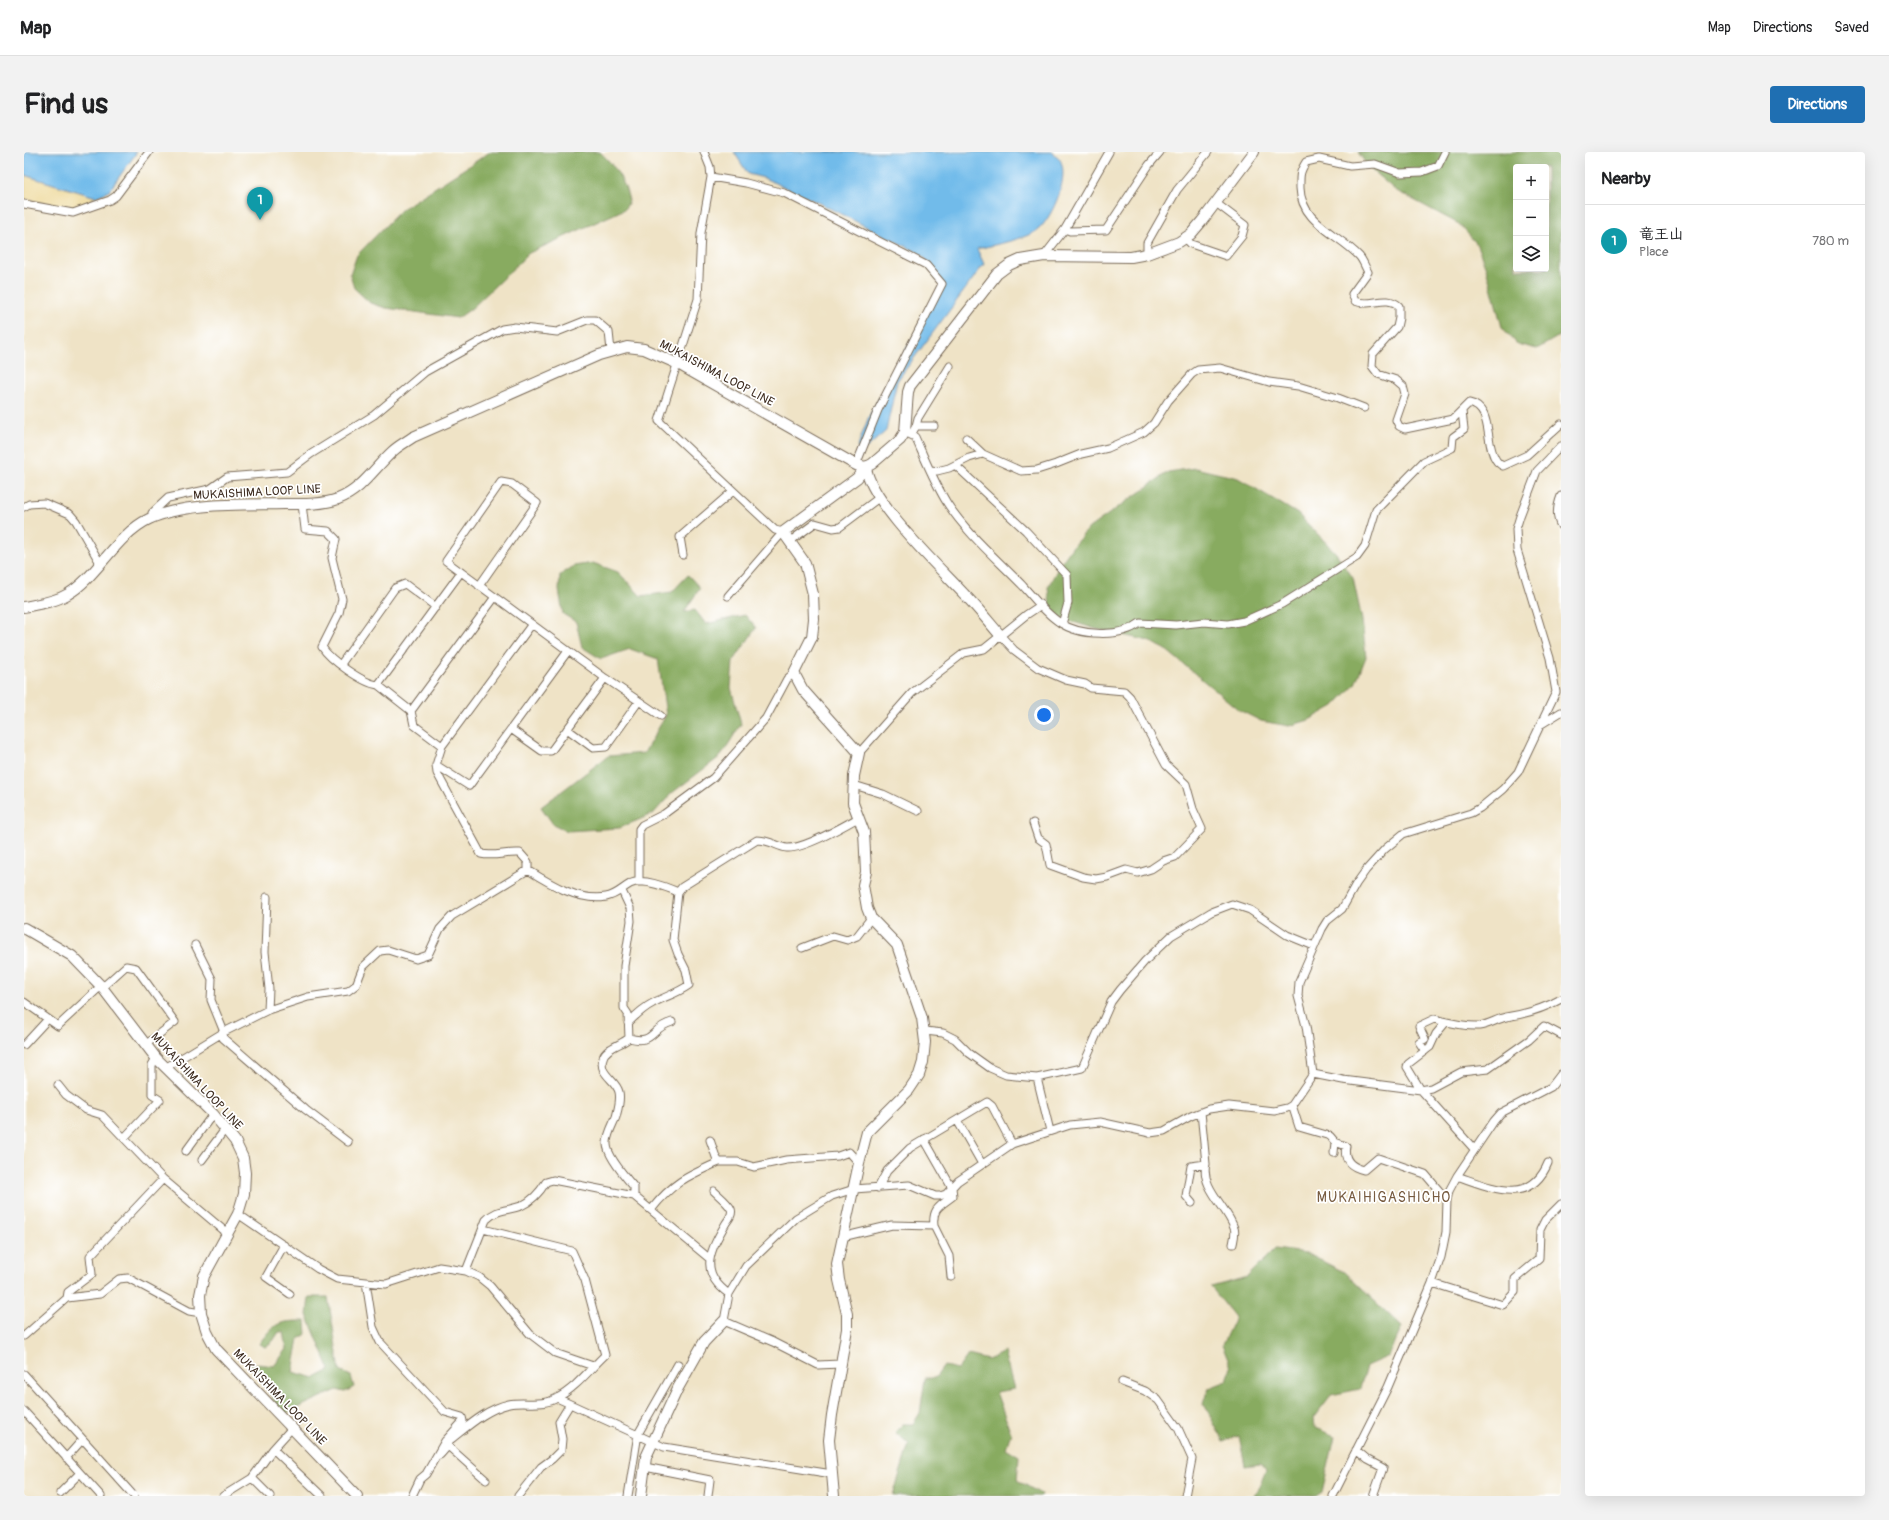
<!DOCTYPE html>
<html lang="en">
<head>
<meta charset="utf-8">
<style>
  :root { --surface:#fff; --page:#f2f2f2; --text:#202124; --muted:#757577; --line:#e0e0e0; --accent:#1f6fb2 }
  body { margin:0; font-family:Pangolin,"Klee One",sans-serif; background:var(--page); color:var(--text) }
  .controls { position:absolute; right:12px; top:12px; display:grid; overflow:hidden; border-radius:4px; box-shadow:0 4px 16px #0002 }
  .controls button { width:36px; height:36px; display:grid; place-items:center; padding:0; border:0; border-bottom:1px solid var(--line); background:var(--surface); color:var(--text); font:20px sans-serif }
  .you { position:absolute; left:1020px; top:563px; width:14px; height:14px; margin:-10px; border:3px solid #fff; border-radius:50%; background:#1a73e8; box-shadow:0 0 0 6px #1a73e833 }
  .badge { display:grid; place-items:center; width:26px; height:26px; border-radius:50%; background:var(--accent); color:#fff; font-size:13px; font-weight:700 }
  .pin { position:absolute; translate:-50% -33px; filter:drop-shadow(0 1px 2px #0008) }
  .pin::after { content:''; position:absolute; top:21px; width:14px; height:12px; background:inherit; clip-path:polygon(0 0,100% 0,50% 100%) }
  .list { margin:0; padding:0; list-style:none }
  h2 { display:flex; justify-content:space-between; align-items:center; height:52px; margin:0; padding:0 16px; font-size:17px }
  h2 small { font-size:13px; font-weight:400; color:var(--muted) }
  .list li { display:grid; grid-template-columns:26px 1fr auto; gap:12px; align-items:center; box-sizing:border-box; height:72px; padding:0 16px; border-top:1px solid var(--line) }
  .list b { display:block; font-size:15px; white-space:nowrap }
  .list p { margin:0; font-size:13px; white-space:nowrap; color:var(--muted) }
  .list em { font-size:13px; font-style:normal; color:var(--muted) }
  .icon { flex:none; width:22px; height:22px; fill:none; stroke:currentColor; stroke-width:2; stroke-linecap:round; stroke-linejoin:round }
  .map { position:relative; flex:none; width:1537px; height:1344px; overflow:hidden; border-radius:4px }
  header { display:flex; align-items:center; gap:24px; box-sizing:border-box; height:56px; padding:0 20px; background:var(--surface); border-bottom:1px solid var(--line) }
  header strong { font-size:19px }
  nav { display:flex; gap:22px; margin-inline-start:auto; font-size:14px }
  .intro { display:flex; align-items:center; justify-content:space-between; box-sizing:border-box; height:96px; padding:0 24px }
  h1 { margin:0; font-size:28px }
  .button { padding:10px 18px; border-radius:4px; background:var(--accent); color:#fff; font-size:14px; font-weight:700 }
  main { display:flex; gap:24px; padding:0 24px }
  aside { flex:1; background:var(--surface); border-radius:4px; box-shadow:0 4px 16px #0002 }
  .map>svg:first-child { display:block }
</style>
</head>
<body>
<header>
<strong>Map</strong>
<nav><a>Map</a><a>Directions</a><a>Saved</a></nav>
</header>
<div class="intro"><h1>Find us</h1><a class="button">Directions</a></div>
<main>
<div class="map">
<svg width="1537" height="1344" viewBox="0 0 1537 1344">
  <rect width="100%" height="100%" fill="#fff"/>
  <filter id="ink" filterUnits="userSpaceOnUse"><feTurbulence type="fractalNoise" baseFrequency=".025" numOctaves="2"/><feDisplacementMap in="SourceGraphic" scale="8" xChannelSelector="R" yChannelSelector="G"/><feConvolveMatrix kernelMatrix="1 2 1 2 8 2 1 2 1" color-interpolation-filters="sRGB"/></filter>
  <filter id="wash" filterUnits="userSpaceOnUse"><feTurbulence type="fractalNoise" baseFrequency=".012" numOctaves="4" result="noise"/><feDisplacementMap in="SourceGraphic" scale="16" xChannelSelector="R" yChannelSelector="G"/><feGaussianBlur stdDeviation="0.9" result="paint"/><feColorMatrix in="noise" values="0 0 0 0 0 0 0 0 0 0 0 0 0 0 0 0 0 1.4 0 .05"/><feComposite in="paint" operator="in"/></filter>
  <g filter="url(#wash)">
    <rect width="100%" height="100%" fill="#efe3c6"/>
    <!-- forest -->
    <path fill="#88ab60" stroke="#626a3f" fill-rule="evenodd" d="M 466,0 L 576,0 C 591,14 601,29 605,49 L 601,57 L 505,101 L 447,157 L 434,166 L 362,156 L 346,151 L 330,136 L 326,123 L 333,103 L 378,57 Z
      M 1334,0 L 1537,0 L 1537,183 L 1513,197 L 1493,192 L 1478,175 L 1462,116 L 1452,91 L 1435,72 L 1371,38 L 1344,15 ZM 1492,15 L 1522,15 L 1522,117 L 1492,117 Z
      M 1171,316 L 1214,326 L 1274,362 L 1312,401 L 1329,426 L 1338,468 L 1342,505 L 1331,532 L 1310,554 L 1285,568 L 1265,574 L 1237,569 L 1215,558 L 1141,497 L 1125,489 L 1072,477 L 1036,466 L 1026,454 L 1024,435 L 1035,414 L 1049,394 L 1065,376 L 1144,320 Z
      M 569,411 L 594,420 L 617,444 L 648,440 L 664,423 L 676,436 L 660,460 L 671,458 L 682,472 L 721,463 L 732,476 L 709,510 L 707,536 L 717,572 L 697,604 L 648,641 L 629,662 L 595,676 L 543,679 L 529,672 L 517,655 L 584,604 L 620,601 L 642,563 L 634,507 L 606,497 L 577,507 L 558,495 L 552,470 L 539,462 L 535,438 L 536,423 L 550,414 Z
      M 1251,1097 L 1282,1101 L 1320,1120 L 1378,1175 L 1365,1204 L 1342,1214 L 1336,1237 L 1307,1243 L 1290,1265 L 1291,1276 L 1311,1284 L 1298,1340 L 1292,1344 L 1230,1344 L 1242,1319 L 1236,1312 L 1221,1314 L 1215,1284 L 1199,1289 L 1180,1252 L 1185,1236 L 1203,1229 L 1207,1215 L 1198,1193 L 1211,1165 L 1187,1135 L 1223,1125 Z
      M 285,1145 L 304,1145 L 316,1219 L 327,1224 L 330,1235 L 321,1240 L 313,1238 L 262,1261 L 255,1256 L 225,1211 L 250,1214 L 263,1197 L 260,1180 L 255,1180 L 249,1189 L 241,1195 L 235,1192 C 251,1170 255,1169 282,1169 L 283,1182 L 275,1186 L 269,1220 L 291,1226 L 306,1218 L 283,1163 Z
      M 980,1200 L 990,1237 L 972,1240 L 987,1281 L 982,1296 L 995,1304 L 993,1328 L 1017,1342 L 1016,1344 L 869,1344 L 885,1292 L 871,1280 L 879,1272 L 889,1272 L 896,1261 L 901,1226 L 911,1226 L 920,1214 L 934,1217 L 944,1203 L 964,1208 Z"/>
    <!-- sand -->
    <path fill="#eeda9e" stroke="#94825e" d="M 0,23 L 72,45 L 53,56 L 47,57 L 0,47 Z"/>
    <!-- water -->
    <path fill="#71bbea" stroke="#567284" d="M 0,0 L 113,0 L 85,39 L 72,45 L 0,23 Z
      M 710,0 L 1028,0 C 1030,2 1033,4 1035,6 C 1047,23 1029,64 1015,77 C 1003,87 969,93 953,97 L 960,112 L 873,229 L 862,279 L 839,299 L 833,296 L 845,264 L 917,134 L 918,129 L 900,105 L 891,99 L 795,51 L 740,26 L 724,22 Z"/>
  </g>
  <g filter="url(#ink)">
    <g fill="none" stroke-linecap="round" stroke-linejoin="round">
      <defs>
        <path id="street" d="M 680,0 L 686,15 L 687,25 L 677,81 L 674,147 L 635,269 L 751,378 L 759,380 L 704,444
          M 1421,0 L 1414,14 L 1398,20 L 1376,21 L 1351,12 L 1326,14 L 1295,7 L 1282,10 C 1275,21 1276,24 1276,36 C 1277,71 1315,82 1335,104 C 1339,108 1341,115 1344,120 L 1328,142 L 1331,149 C 1346,156 1362,142 1375,154 L 1375,166 L 1373,175 L 1349,202 L 1348,214 L 1354,222 L 1372,228 L 1379,234 L 1381,242 L 1372,268 L 1375,274 L 1381,277 L 1429,267 L 1445,251 C 1470,256 1460,291 1472,308 C 1473,310 1477,313 1479,314 L 1503,303 L 1537,272
          M 687,25 L 722,31 L 760,41 L 902,113 L 918,132 L 854,258 L 832,313
          M 0,52 L 49,61 L 86,48 L 92,44 L 125,0
          M 1041,77 L 1046,79 L 1082,78 L 1125,13 L 1136,0
          M 1161,86 L 1167,92 L 1202,104 L 1218,84 L 1221,73 L 1192,51
          M 1123,102 L 1123,91 L 1153,38 L 1184,0
          M 1020,104 L 1041,77 L 1085,0
          M 892,274 L 910,274
          M 881,280 L 891,285 C 901,307 910,330 923,351 C 943,382 973,407 999,434 C 1010,446 1021,461 1035,470 C 1055,484 1097,486 1116,471 L 1152,473 L 1180,470 L 1204,472 L 1220,469 L 1258,452 L 1333,405 L 1341,394 L 1352,358 L 1400,309 L 1428,296 L 1429,285 L 1440,277 L 1438,259
          M 887,283 L 892,274 L 894,266 L 926,214
          M 942,286 L 959,302
          M 931,313 L 1002,379 L 1043,423 L 1044,451 L 1038,472
          M 907,318 L 913,319 L 925,316 L 945,306 L 959,302 L 997,319 L 1013,318 L 1032,312 L 1057,302 L 1084,296 L 1120,280 L 1130,271 L 1144,249 L 1168,222 L 1174,218 L 1196,216 L 1245,230 L 1274,234 L 1314,246 L 1340,256
          M 1537,344 C 1533,354 1531,364 1537,374
          M 278,352 L 281,377 L 304,379 L 312,387 L 308,406 L 318,447 L 315,461 L 298,495 C 306,508 339,531 354,533 L 437,420
          M 0,355 L 5,352 L 20,351 L 46,362 L 52,369 L 76,411
          M 129,365 L 128,361 L 144,346 L 186,337 L 203,325 L 263,320 L 287,302 L 350,263 L 401,220 L 478,177 L 491,175 L 533,180 L 563,168 L 571,168 L 585,180 L 587,199
          M 765,390 L 791,371 L 809,376 L 816,375 L 856,345
          M 659,403 L 656,385 L 709,339
          M 455,434 L 513,351 L 488,332 L 477,330 L 422,409 L 581,526 L 637,564
          M 508,472 L 418,594 L 412,613 L 445,634 L 544,499
          M 976,483 L 990,498 L 1014,516 L 1042,528 L 1061,532 L 1067,536 L 1100,539 L 1106,545 L 1142,613 L 1162,632 L 1169,657 L 1178,677 L 1151,705 L 1139,709 L 1127,717 L 1114,721 L 1102,718 L 1083,725 L 1072,727 L 1059,725 L 1026,713 L 1022,692 L 1014,686 L 1009,671
          M 317,512 L 371,436 L 381,432 L 412,455
          M 354,533 L 387,559
          M 1516,573 L 1537,560
          M 487,577 L 518,599 L 527,599 L 581,526
          M 543,577 L 569,596 L 582,595 L 615,549
          M 418,594 L 390,573 L 387,559 L 471,445
          M 835,601 L 888,541 L 940,501 L 960,497 L 1002,463 L 1017,453
          M 830,633 L 859,642 L 894,659
          M 504,718 C 526,732 556,750 582,745 C 593,743 597,737 606,732 C 618,725 642,735 654,740
          M 615,730 L 615,677 L 618,673 L 640,662 L 689,626 L 742,566 L 763,527 L 770,521
          M 598,739 L 606,756 L 607,769 L 600,814 L 600,856 L 604,862 L 605,886 C 597,893 581,896 579,906 C 574,923 592,927 595,940 C 597,948 594,957 592,965 C 589,972 583,983 583,991 C 582,1003 603,1027 610,1035 L 610,1044
          M 243,745 L 241,800 L 245,837 L 244,858
          M 171,793 L 188,827 L 187,848 L 200,880 L 199,886 L 282,958 L 324,990
          M 778,796 L 809,784 L 823,788 L 833,784 L 847,766
          M 0,850 L 34,874 L 77,834 L 82,832 L 102,814 L 112,816 L 151,870 L 121,893
          M 1422,870 L 1412,882 L 1406,895 L 1384,912 L 1383,915 L 1397,938 L 1450,997
          M 604,871 C 612,863 619,856 629,851 C 642,844 652,842 665,833 L 662,818 L 654,802 L 649,788 L 654,740 L 658,735 L 733,688 C 747,688 753,695 763,696 C 780,697 818,675 834,666
          M 901,879 L 919,881 L 931,887 L 945,901 L 966,916 L 982,923 L 1013,926 L 1058,916 L 1087,850 L 1096,838 L 1121,809 L 1147,784 L 1187,760 L 1208,752 L 1226,758 L 1263,783 L 1290,794
          M 605,886 C 631,893 626,876 648,870
          M 0,893 L 24,867
          M 1401,899 L 1395,890 L 1401,887 L 1395,874 L 1410,867 C 1423,870 1441,875 1455,874 C 1464,873 1473,867 1482,865 C 1502,862 1519,857 1537,847
          M 141,916 L 200,880 L 244,858 L 284,845 L 324,839 L 332,833 L 339,815 L 356,799 L 364,798 L 392,807 L 404,803 L 416,777 L 428,764 L 504,718 L 504,710 L 496,701 C 482,700 470,705 457,702 L 413,621 L 412,613
          M 1289,922 L 1319,928 L 1397,938 L 1407,936 L 1437,920 L 1464,917 L 1505,888 L 1520,874 L 1537,883
          M 1013,926 L 1026,979
          M 34,933 L 42,943 L 62,958 L 78,963 L 139,1027 L 203,1081
          M 1268,953 L 1275,975 L 1306,984 L 1311,990 L 1310,1001
          M 933,968 L 958,1012
          M 100,986 L 136,948 L 128,943 L 128,913 L 132,906
          M 686,988 L 692,1005 L 695,1010 L 714,1010 L 730,1015 L 762,1008 L 814,1004 L 825,1000 L 835,1011
          M 1311,990 L 1322,994 C 1319,1008 1327,1015 1340,1018 L 1354,1006 L 1401,1022 L 1423,1048
          M 162,999 L 189,962
          M 178,1008 L 202,976
          M 1182,1012 C 1176,1035 1204,1056 1210,1076 C 1212,1080 1210,1087 1209,1092
          M 1433,1024 C 1466,1035 1506,1055 1524,1011
          M 854,1036 L 863,1019 L 886,996 L 963,950 L 968,954 L 988,992
          M 690,1039 C 695,1044 704,1051 707,1057 C 709,1062 705,1067 702,1071 C 686,1099 674,1120 705,1142
          M 1168,1051 L 1162,1044 L 1167,1014 L 1182,1012 L 1177,960
          M 627,1058 C 649,1030 664,1024 695,1010
          M 214,1062 L 294,1117 L 313,1127 L 362,1132 L 415,1115 L 442,1119 L 455,1125 L 466,1134 L 506,1182 L 531,1201 L 569,1214
          M 910,1074 L 925,1104 L 927,1125
          M 818,1085 L 868,1073 L 910,1074 C 908,1056 916,1054 929,1044 L 928,1036 L 900,987
          M 260,1093 L 242,1125 L 266,1142
          M 442,1119 L 462,1068 C 472,1057 483,1059 497,1054 C 508,1049 516,1040 522,1030 L 529,1028 L 610,1044 L 686,1107
          M 342,1130 L 349,1175 L 356,1190 L 421,1260 L 438,1265 L 439,1269 L 421,1289 L 402,1322 L 396,1327 L 388,1344
          M 1408,1131 L 1479,1153 L 1491,1140 L 1491,1127 L 1515,1107 L 1516,1078 L 1521,1068 L 1537,1052
          M 43,1146 L 44,1140 L 68,1122 L 66,1104 L 139,1027
          M 0,1184 L 43,1146 L 76,1142 L 95,1127 L 104,1126 L 165,1159 L 177,1161
          M 816,1212 L 794,1213 L 749,1190 L 700,1169 L 705,1142 L 722,1114 L 772,1066 L 808,1044 L 830,1037 L 885,1033 L 911,1044 L 916,1044 L 922,1042 L 934,1029 L 988,992 L 1046,973 L 1076,970 L 1126,981 L 1140,979 L 1167,964 L 1185,957 L 1205,954 L 1250,959 L 1263,956 L 1268,953 L 1289,922 L 1282,874 L 1274,844 L 1275,830 L 1298,777 L 1303,769 L 1318,757 L 1332,732 L 1342,718 L 1361,697 L 1379,682 L 1447,661 L 1456,656 L 1479,637 L 1494,620 L 1532,540 L 1526,506 L 1493,398 L 1492,377 L 1496,364 L 1513,319 L 1537,294
          M 0,1222 L 110,1344
          M 1098,1230 L 1121,1239 L 1134,1248 L 1154,1276 L 1168,1307 L 1161,1344
          M 533,1246 L 640,1295 L 808,1322
          M 0,1259 L 77,1344
          M 421,1289 L 425,1289 C 443,1275 462,1257 485,1252 C 501,1249 518,1255 533,1246 C 552,1236 566,1217 581,1203 L 561,1128 L 548,1099 L 459,1077
          M 249,1297 L 298,1344
          M 1332,1298 L 1344,1308 L 1359,1316 L 1349,1344
          M 416,1303 L 424,1294 L 462,1328
          M 42,1306 L 58,1288
          M 621,1315 L 686,1328 L 684,1344
          M 228,1326 L 246,1344
          M 36,1341 L 56,1321
          M 199,1344 L 228,1326 L 249,1297 L 268,1276
          M 494,1344 L 517,1315 L 528,1307 L 537,1298 L 538,1287 L 535,1270 L 546,1252
          M 604,1344 L 614,1282 L 654,1212
          M 1309,1344 L 1364,1235 L 1408,1131 L 1417,1105 L 1422,1080 L 1423,1048 L 1425,1039 L 1433,1024 L 1470,969 L 1477,961 L 1527,935 L 1537,922"/>
        <path id="secondary" d="M 842,315 C 846,350 915,415 940,442 C 953,455 964,469 976,483
          M 0,455 C 14,452 31,450 44,442 C 72,426 93,382 125,367 C 161,350 221,353 260,352 C 278,352 297,353 314,347 C 338,338 351,315 369,299 C 374,294 382,290 389,285 L 575,203 L 603,195 L 620,197 L 654,212 L 832,313 L 842,315 L 848,312 L 876,288 L 881,280 L 884,240 L 886,234 L 973,122 L 985,113 L 996,108 L 1020,104 L 1107,105 L 1123,102 L 1155,90 L 1167,82 L 1178,69 L 1230,0
          M 0,776 L 48,804 L 77,834 L 132,906 L 189,962 L 211,989 L 219,1006 L 221,1021 L 220,1042 L 214,1062 L 180,1124 L 176,1143 L 177,1161 L 183,1180 L 192,1197 L 333,1344
          M 617,1344 L 622,1305 L 654,1236 L 680,1190 L 700,1169
          M 810,1344 L 805,1288 L 808,1263 L 823,1177 L 823,1162 L 815,1128 L 813,1112 L 835,1011 L 843,980 L 885,938 L 895,923 L 899,910 L 901,890 L 898,866 L 873,793 L 847,766 L 843,756 L 839,733 L 842,720 L 840,680 L 829,651 L 830,624 L 835,601 L 779,538 L 770,521 L 788,485 L 790,467 L 789,442 L 781,411 L 759,380 L 833,326 L 842,315"/>
      </defs>
      <!-- street casing -->
      <use href="#street" stroke="#7a6b59" stroke-width="9"/>
      <!-- secondary casing -->
      <use href="#secondary" stroke="#7a6b59" stroke-width="12"/>
      <!-- street -->
      <use href="#street" stroke="#fff" stroke-width="7"/>
      <!-- secondary -->
      <use href="#secondary" stroke="#fff" stroke-width="10"/>
    </g>
  </g>
  <g text-anchor="middle" stroke-width="3.5" stroke-linejoin="round" paint-order="stroke">
    <!-- street labels -->
    <g font-size="12" fill="#3b2a1e" stroke="#fff">
      <text transform="translate(693 221) rotate(28)" y="4">MUKAISHIMA LOOP LINE</text>
      <text transform="translate(233 340) rotate(-3)" y="4">MUKAISHIMA LOOP LINE</text>
      <text transform="translate(173 929) rotate(47)" y="4">MUKAISHIMA LOOP LINE</text>
      <text transform="translate(256 1245) rotate(46)" y="4">MUKAISHIMA LOOP LINE</text>
    </g>
    <!-- quarter labels -->
    <g font-size="14" letter-spacing="1" fill="#785c41" stroke="#fff">
      <text x="1360" y="1050">MUKAIHIGASHICHO</text>
    </g>
  </g>
</svg>
<div class="controls">
<button>+</button>
<button>−</button>
<button><svg class="icon" aria-label="layers" viewBox="0 0 24 24"><path d="M12 4l9 5-9 5-9-5zM3 14l9 5 9-5"/></svg></button>
</div>
<div class="you"></div>
<div class="pin badge" style="left:236px;top:68px;background:#0f9aa8">1</div>
</div>
<aside>
<h2>Nearby<small></small></h2>
<ul class="list">
<li><span class="badge" style="background:#0f9aa8">1</span><div><b>竜王山</b><p>Place</p></div><em>780 m</em></li>
</ul>
</aside>
</main>
</body>
</html>
